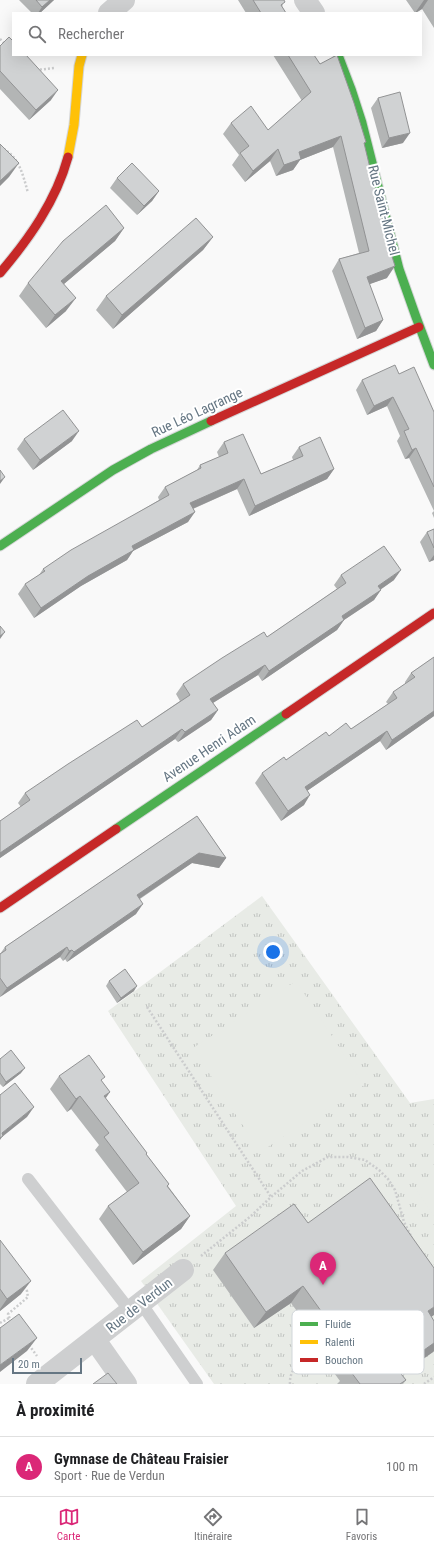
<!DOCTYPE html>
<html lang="fr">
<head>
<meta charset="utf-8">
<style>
  :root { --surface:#fff; --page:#f6f6f6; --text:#202124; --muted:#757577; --line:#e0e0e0; --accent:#db2777 }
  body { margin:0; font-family:"Roboto Condensed",sans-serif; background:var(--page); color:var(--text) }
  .scale { position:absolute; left:12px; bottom:10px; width:70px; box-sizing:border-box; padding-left:4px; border:2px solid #657683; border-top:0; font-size:11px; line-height:14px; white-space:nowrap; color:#657683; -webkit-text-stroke:3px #fff; paint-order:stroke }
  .you { position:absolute; left:273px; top:952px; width:14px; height:14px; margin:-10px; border:3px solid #fff; border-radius:50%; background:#1a73e8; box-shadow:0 0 0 6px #1a73e833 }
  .badge { display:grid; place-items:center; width:26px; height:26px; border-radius:50%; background:var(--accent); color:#fff; font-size:13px; font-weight:700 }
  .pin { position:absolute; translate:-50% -33px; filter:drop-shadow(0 1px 2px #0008) }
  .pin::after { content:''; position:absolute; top:21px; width:14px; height:12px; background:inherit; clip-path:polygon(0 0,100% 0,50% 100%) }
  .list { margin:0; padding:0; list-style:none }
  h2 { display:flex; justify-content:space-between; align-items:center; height:52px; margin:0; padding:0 16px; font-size:17px }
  h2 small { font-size:13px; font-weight:400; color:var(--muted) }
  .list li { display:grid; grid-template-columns:26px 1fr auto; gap:12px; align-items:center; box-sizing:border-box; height:60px; padding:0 16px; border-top:1px solid var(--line) }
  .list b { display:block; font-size:15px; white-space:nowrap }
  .list p { margin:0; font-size:13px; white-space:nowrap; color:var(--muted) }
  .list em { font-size:13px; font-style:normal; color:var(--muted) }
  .icon { flex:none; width:22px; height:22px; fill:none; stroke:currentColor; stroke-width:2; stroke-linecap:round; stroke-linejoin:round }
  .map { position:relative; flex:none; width:434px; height:1384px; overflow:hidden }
  .search { position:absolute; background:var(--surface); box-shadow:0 4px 16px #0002; left:12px; right:12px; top:12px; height:44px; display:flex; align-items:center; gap:10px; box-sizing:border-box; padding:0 14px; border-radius:0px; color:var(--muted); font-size:15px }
  .sheet { height:112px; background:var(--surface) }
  nav { display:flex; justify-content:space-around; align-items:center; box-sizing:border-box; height:56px; border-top:1px solid var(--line); background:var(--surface); font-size:11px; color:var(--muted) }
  nav a { display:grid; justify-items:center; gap:2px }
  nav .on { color:var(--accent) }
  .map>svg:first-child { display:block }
</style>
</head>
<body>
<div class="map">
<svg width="434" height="1384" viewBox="0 0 434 1384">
  <defs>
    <pattern id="grass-tufts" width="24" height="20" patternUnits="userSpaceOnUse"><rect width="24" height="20" fill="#e8ebe6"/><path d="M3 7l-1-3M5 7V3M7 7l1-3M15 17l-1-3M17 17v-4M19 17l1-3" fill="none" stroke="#c0c3c0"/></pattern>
  </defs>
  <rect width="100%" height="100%" fill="#f9f9f9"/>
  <!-- grass -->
  <path fill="url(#grass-tufts)" d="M 262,896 L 410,1103 L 434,1099 L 434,1384 L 214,1384 L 141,1281 L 236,1206 L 108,1011 Z"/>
  <!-- pitch -->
  <path fill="#e8ebe6" d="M 296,981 L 364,1085 L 260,1152 L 193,1048 Z
    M 434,1176 L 434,1216 L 416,1189 Z"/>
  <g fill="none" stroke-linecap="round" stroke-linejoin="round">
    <defs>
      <path id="fast" d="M 338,55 L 351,89 L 362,123 L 399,269 L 416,317 L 434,365
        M 0,546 L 113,470 L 151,449 L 211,421
        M 116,829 L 286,714"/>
      <path id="slow" d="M 68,157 L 74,125 L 79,66 L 82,55"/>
      <path id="jam" d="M 0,273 C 29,239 56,201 68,157
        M 211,421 L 419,327
        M 286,714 L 434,613
        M 0,908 L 116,829"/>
    </defs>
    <!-- fast casing -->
    <use href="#fast" stroke="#d5d6d7" stroke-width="11"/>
    <!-- slow casing -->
    <use href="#slow" stroke="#d5d6d7" stroke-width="11"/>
    <!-- jam casing -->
    <use href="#jam" stroke="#d5d6d7" stroke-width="11"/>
    <!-- path -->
    <path stroke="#cbcccd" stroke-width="2.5" stroke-dasharray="2 2" stroke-linecap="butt" d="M 0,39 L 5,44
      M 36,70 L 55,68
      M 0,147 C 19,155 23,175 28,193
      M 147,1007 L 271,1197
      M 201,1256 L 251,1216 L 271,1197 L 302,1171 L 328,1157 L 348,1157 L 365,1160 L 379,1170 L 388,1179 L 395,1190 L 404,1222 L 412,1238
      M 11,1322 L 8,1314 L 28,1297 L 27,1291 L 24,1287
      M 0,1323 L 9,1318
      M 29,1345 L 37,1356
      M 290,1384 C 289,1369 301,1360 312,1351
      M 424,1384 L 434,1377"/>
    <!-- lane -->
    <path stroke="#cecfd0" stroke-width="12" d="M 28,1179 L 131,1312
      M 141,1303 L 197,1384"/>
    <!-- street -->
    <path stroke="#cecfd0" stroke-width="22" d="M 305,0 L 314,13
      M 109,13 L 124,0
      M 95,1340 L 126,1384
      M 37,1384 L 183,1270"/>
    <!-- fast -->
    <use href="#fast" stroke="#4caf50" stroke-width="9"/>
    <!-- slow -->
    <use href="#slow" stroke="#ffc107" stroke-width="9"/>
    <!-- jam -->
    <use href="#jam" stroke="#c62828" stroke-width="9"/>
  </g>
  <!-- wall -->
  <path fill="#b3b5b5" d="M 19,0 L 54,0 L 40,13 L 32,13 Z
    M 238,0 L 284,0 L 282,7 L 286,13 L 246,13 Z
    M 406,0 L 434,0 L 434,28 L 422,9 L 416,13 L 415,13 Z
    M 0,46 L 51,100 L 29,120 L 0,89 Z
    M 273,55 L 314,55 L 364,144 L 387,278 L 369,284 L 383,320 L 376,331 L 357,339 L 332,271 L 339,259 L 359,253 L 333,147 L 300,160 L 293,170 L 276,176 L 270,161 L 245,182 L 232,165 L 239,155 L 223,134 L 231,123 L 268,130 L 302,101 Z
    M 378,98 L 403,143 L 382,148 L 371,108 Z
    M 117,178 L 159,191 L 152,201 L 137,215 L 110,188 Z
    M 124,228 L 115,241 L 64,284 L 66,311 L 46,328 L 19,296 L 28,283 Z
    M 213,237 L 203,250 L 113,329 L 96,310 L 106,296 Z
    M 399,374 L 434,412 L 434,518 L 432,513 L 434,511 L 409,458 L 405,459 L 397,441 L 400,436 L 387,406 L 367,415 L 356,390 L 362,380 Z
    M 24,439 L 72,441 L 33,470 L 17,449 Z
    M 224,442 L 261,474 L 293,460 L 292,457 L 299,447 L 334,469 L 327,479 L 249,516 L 237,489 L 193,509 L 188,522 L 133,551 L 127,560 L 81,586 L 34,618 L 18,594 L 25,584 L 39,575 L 43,569 L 159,500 L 158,497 L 165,487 L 197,470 L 200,465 L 219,457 L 217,452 Z
    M 434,529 L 434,560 L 429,562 L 420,542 L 427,532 Z
    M 341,575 L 394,580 L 380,590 L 374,600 L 344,620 L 337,630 L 262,681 L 258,675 L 213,703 L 218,710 L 211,720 L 178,742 L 175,739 L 0,858 L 0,821 L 21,807 L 18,803 L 25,793 L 142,727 L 180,701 L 176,694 L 183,684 L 267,637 L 337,589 L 334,585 Z
    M 434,657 L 434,716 L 386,750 L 380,741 L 307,791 L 304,805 L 281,821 L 255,783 L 262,773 L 329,736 L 351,729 L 388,704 L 386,702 L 393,692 L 405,684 L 405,682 L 411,673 Z
    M 197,816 L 226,858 L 219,868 L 192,863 L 140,899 L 136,914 L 67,962 L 65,959 L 63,961 L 60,957 L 0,997 L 0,954 L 5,947 Z
    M 109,981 L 134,991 L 117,1003 L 106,986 Z
    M 0,1059 L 21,1073 L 3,1087 L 0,1084 Z
    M 59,1076 L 102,1081 L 105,1098 L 146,1154 L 169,1184 L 168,1186 L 190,1216 L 181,1229 L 133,1265 L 99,1219 L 108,1206 L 127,1192 L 95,1150 L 99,1145 L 71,1109 L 67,1112 L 50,1089 Z
    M 308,1223 L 431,1317 L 434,1321 L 434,1351 L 433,1352 L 401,1374 L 406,1380 L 403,1384 L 337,1384 L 340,1381 L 312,1343 L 316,1337 L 291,1303 L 254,1328 L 213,1270 L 225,1253 Z
    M 0,1240 L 21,1294 L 0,1311 Z"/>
  <!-- shaded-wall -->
  <path fill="#929394" d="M 50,0 L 54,0 L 40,13 L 38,13 L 42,7 Z
    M 424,0 L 428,0 L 422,9 L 415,13 Z
    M 58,90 L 51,100 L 29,120 L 36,110 Z
    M 410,133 L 403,143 L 382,148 L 389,138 Z
    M 341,136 L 333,147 L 300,160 L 293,170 L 276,176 L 284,165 L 299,152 Z
    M 278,149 L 270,161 L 245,182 L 253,171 Z
    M 19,163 L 9,177 L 0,186 L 0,181 Z
    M 159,191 L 152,201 L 137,215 L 144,206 Z
    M 124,228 L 115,241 L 52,294 L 61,281 Z
    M 213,237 L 203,250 L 113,329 L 122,315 Z
    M 395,266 L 387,278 L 359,288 L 367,277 Z
    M 76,298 L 66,311 L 46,328 L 55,315 Z
    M 383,320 L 376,331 L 357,339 L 365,328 Z
    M 393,397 L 387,406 L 367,415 L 374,406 Z
    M 79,431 L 72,441 L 33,470 L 40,460 Z
    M 416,448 L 409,458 L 405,459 L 412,450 Z
    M 334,469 L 327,479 L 249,516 L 255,506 Z
    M 5,477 L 0,484 L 0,481 Z
    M 244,479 L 237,489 L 183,513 L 190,503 Z
    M 195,512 L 188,522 L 133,551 L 127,560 L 81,586 L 34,618 L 41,608 L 132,546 Z
    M 434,555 L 434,560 L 429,562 Z
    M 401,570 L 394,580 L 371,596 L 378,586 Z
    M 381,590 L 374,600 L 344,620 L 337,630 L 262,681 L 269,671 L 342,616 Z
    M 5,632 L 0,639 L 0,636 Z
    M 265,665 L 258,675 L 203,709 L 210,699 Z
    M 218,710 L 211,720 L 178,742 L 185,732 Z
    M 434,711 L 434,716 L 386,750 L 392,740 Z
    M 182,729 L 175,739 L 0,858 L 0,853 Z
    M 387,731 L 380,741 L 298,797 L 305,787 Z
    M 310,795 L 304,805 L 281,821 L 288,811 Z
    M 199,853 L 226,858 L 219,868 L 192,863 L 130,905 L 137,895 Z
    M 143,904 L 136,914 L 67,962 L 74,952 Z
    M 67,947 L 60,957 L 0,997 L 7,988 Z
    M 72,950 L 65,959 L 63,961 L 69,951 Z
    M 137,986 L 134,991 L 117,1003 L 121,998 Z
    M 25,1068 L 21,1073 L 3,1087 L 6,1082 Z
    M 110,1092 L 101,1105 L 104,1096 Z
    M 80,1096 L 71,1109 L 67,1112 L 76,1099 Z
    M 34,1107 L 27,1117 L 2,1137 L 0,1140 L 0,1135 L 2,1133 Z
    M 190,1216 L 181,1229 L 133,1265 L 143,1252 Z
    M 31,1281 L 21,1294 L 0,1311 L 0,1309 L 7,1299 Z
    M 303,1286 L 291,1303 L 254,1328 L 266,1312 Z
    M 434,1307 L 434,1315 L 416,1328 L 428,1311 Z
    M 37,1338 L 27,1351 L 0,1372 L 0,1365 Z
    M 434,1343 L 434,1351 L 433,1352 L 388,1384 L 397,1369 Z"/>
  <!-- building -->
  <path fill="#d0d2d3" stroke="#929394" d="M 36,0 L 50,0 L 42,7 Z
    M 253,0 L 284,0 L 285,2 L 281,5 L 286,13 L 261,13 Z
    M 9,37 L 13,41 L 13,55 L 26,55 L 58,90 L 36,110 L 0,71 L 0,46 Z
    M 288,55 L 314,55 L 320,64 L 337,55 L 354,103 L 366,142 L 364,143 L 389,247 L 395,266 L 367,277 L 383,320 L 365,328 L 339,259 L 369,251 L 341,136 L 299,152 L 301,159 L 284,165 L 278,149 L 253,171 L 240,153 L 249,146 L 231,123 L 251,106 L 268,130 L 311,92 Z
    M 400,92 L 410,133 L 389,138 L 378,98 Z
    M 0,144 L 19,163 L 0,181 Z
    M 132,163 L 159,191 L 144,206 L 117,178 Z
    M 106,205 L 124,228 L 61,281 L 76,298 L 55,315 L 28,283 L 63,241 Z
    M 196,218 L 213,237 L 122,315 L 106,296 Z
    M 395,365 L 399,374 L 414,367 L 434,412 L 434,487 L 416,448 L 412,450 L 404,431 L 409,429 L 393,397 L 374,406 L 362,380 Z
    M 63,410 L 79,431 L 40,460 L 24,439 Z
    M 243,434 L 261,474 L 303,456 L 299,447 L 320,437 L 334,469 L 255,506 L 244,479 L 190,503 L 195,512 L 132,546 L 134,550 L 88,576 L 41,608 L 25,584 L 45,571 L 43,569 L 71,550 L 169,495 L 165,487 L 201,468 L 200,465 L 228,453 L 224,442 Z
    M 0,470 L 5,477 L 0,481 Z
    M 434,529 L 434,548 L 427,532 Z
    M 384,546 L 401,570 L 378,586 L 381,590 L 342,616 L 344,620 L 269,671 L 265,665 L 210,699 L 218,710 L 185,732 L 182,729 L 0,853 L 0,821 L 30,800 L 25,793 L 68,764 L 137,720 L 142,727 L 190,695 L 183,684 L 222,658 L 264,632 L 267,637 L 346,583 L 341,575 Z
    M 0,626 L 5,632 L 0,636 Z
    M 434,657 L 434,711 L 392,740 L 387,731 L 305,787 L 310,795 L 288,811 L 262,773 L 284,757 L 286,760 L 326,732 L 329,736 L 346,723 L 351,729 L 397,698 L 393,692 L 415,677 L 411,673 Z
    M 197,816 L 226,858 L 199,853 L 137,895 L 143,904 L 74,952 L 72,950 L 69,951 L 67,947 L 7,988 L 0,978 L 0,954 L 6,950 L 5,947 Z
    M 125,969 L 137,986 L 121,998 L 109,981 Z
    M 11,1050 L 25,1068 L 6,1082 L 0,1073 L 0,1059 Z
    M 89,1055 L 105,1077 L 101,1080 L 110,1092 L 104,1096 L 147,1153 L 146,1154 L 169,1184 L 167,1186 L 190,1216 L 143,1252 L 108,1206 L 139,1183 L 104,1137 L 109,1133 L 80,1096 L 76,1099 L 59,1076 Z
    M 15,1083 L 34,1107 L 2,1133 L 3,1136 L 0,1138 L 0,1095 Z
    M 370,1178 L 434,1268 L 434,1307 L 428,1311 L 434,1321 L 434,1343 L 397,1369 L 406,1380 L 400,1384 L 360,1384 L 348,1368 L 352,1365 L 323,1326 L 329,1322 L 303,1286 L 266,1312 L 225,1253 L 294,1204 L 308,1223 Z
    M 0,1240 L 31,1281 L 7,1299 L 0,1289 Z
    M 19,1314 L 37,1338 L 0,1365 L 0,1328 Z
    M 108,1373 L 117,1384 L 93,1384 Z"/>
  <g text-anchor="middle" stroke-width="4" stroke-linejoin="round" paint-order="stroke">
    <!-- street labels -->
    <g font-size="14" fill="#657683" stroke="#fff">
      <text transform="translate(384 210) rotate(76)" y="5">Rue Saint-Michel</text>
      <text transform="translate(197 412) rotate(-25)" y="5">Rue Léo Lagrange</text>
      <text transform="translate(209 748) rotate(-34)" y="5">Avenue Henri Adam</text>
      <text transform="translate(139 1305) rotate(-38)" y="5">Rue de Verdun</text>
    </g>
  </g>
  <!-- legend -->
  <rect x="292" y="1310" width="132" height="64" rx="6" fill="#fff" stroke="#d1d6da" stroke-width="1"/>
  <rect x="300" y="1322" width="18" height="4" fill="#4caf50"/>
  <rect x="300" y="1340" width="18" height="4" fill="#ffc107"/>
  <rect x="300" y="1358" width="18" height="4" fill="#c62828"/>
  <g font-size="11" fill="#657683">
    <text x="325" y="1328">Fluide</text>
    <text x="325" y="1346">Ralenti</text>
    <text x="325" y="1364">Bouchon</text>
  </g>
</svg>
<div class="scale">20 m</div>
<div class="you"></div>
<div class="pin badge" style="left:323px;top:1285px">A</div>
<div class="search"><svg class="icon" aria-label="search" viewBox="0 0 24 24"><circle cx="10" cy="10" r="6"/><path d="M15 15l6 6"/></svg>Rechercher</div>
</div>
<section class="sheet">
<h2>À proximité<small></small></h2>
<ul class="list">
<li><span class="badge">A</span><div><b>Gymnase de Château Fraisier</b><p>Sport · Rue de Verdun</p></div><em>100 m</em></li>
</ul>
</section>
<nav>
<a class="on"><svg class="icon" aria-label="map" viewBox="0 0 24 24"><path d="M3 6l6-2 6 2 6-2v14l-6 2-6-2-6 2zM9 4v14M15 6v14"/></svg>Carte</a>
<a><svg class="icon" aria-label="directions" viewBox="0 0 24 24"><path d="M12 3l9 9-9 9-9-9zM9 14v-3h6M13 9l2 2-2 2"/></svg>Itinéraire</a>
<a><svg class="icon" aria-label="saved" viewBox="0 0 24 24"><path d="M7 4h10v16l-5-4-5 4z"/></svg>Favoris</a>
</nav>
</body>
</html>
